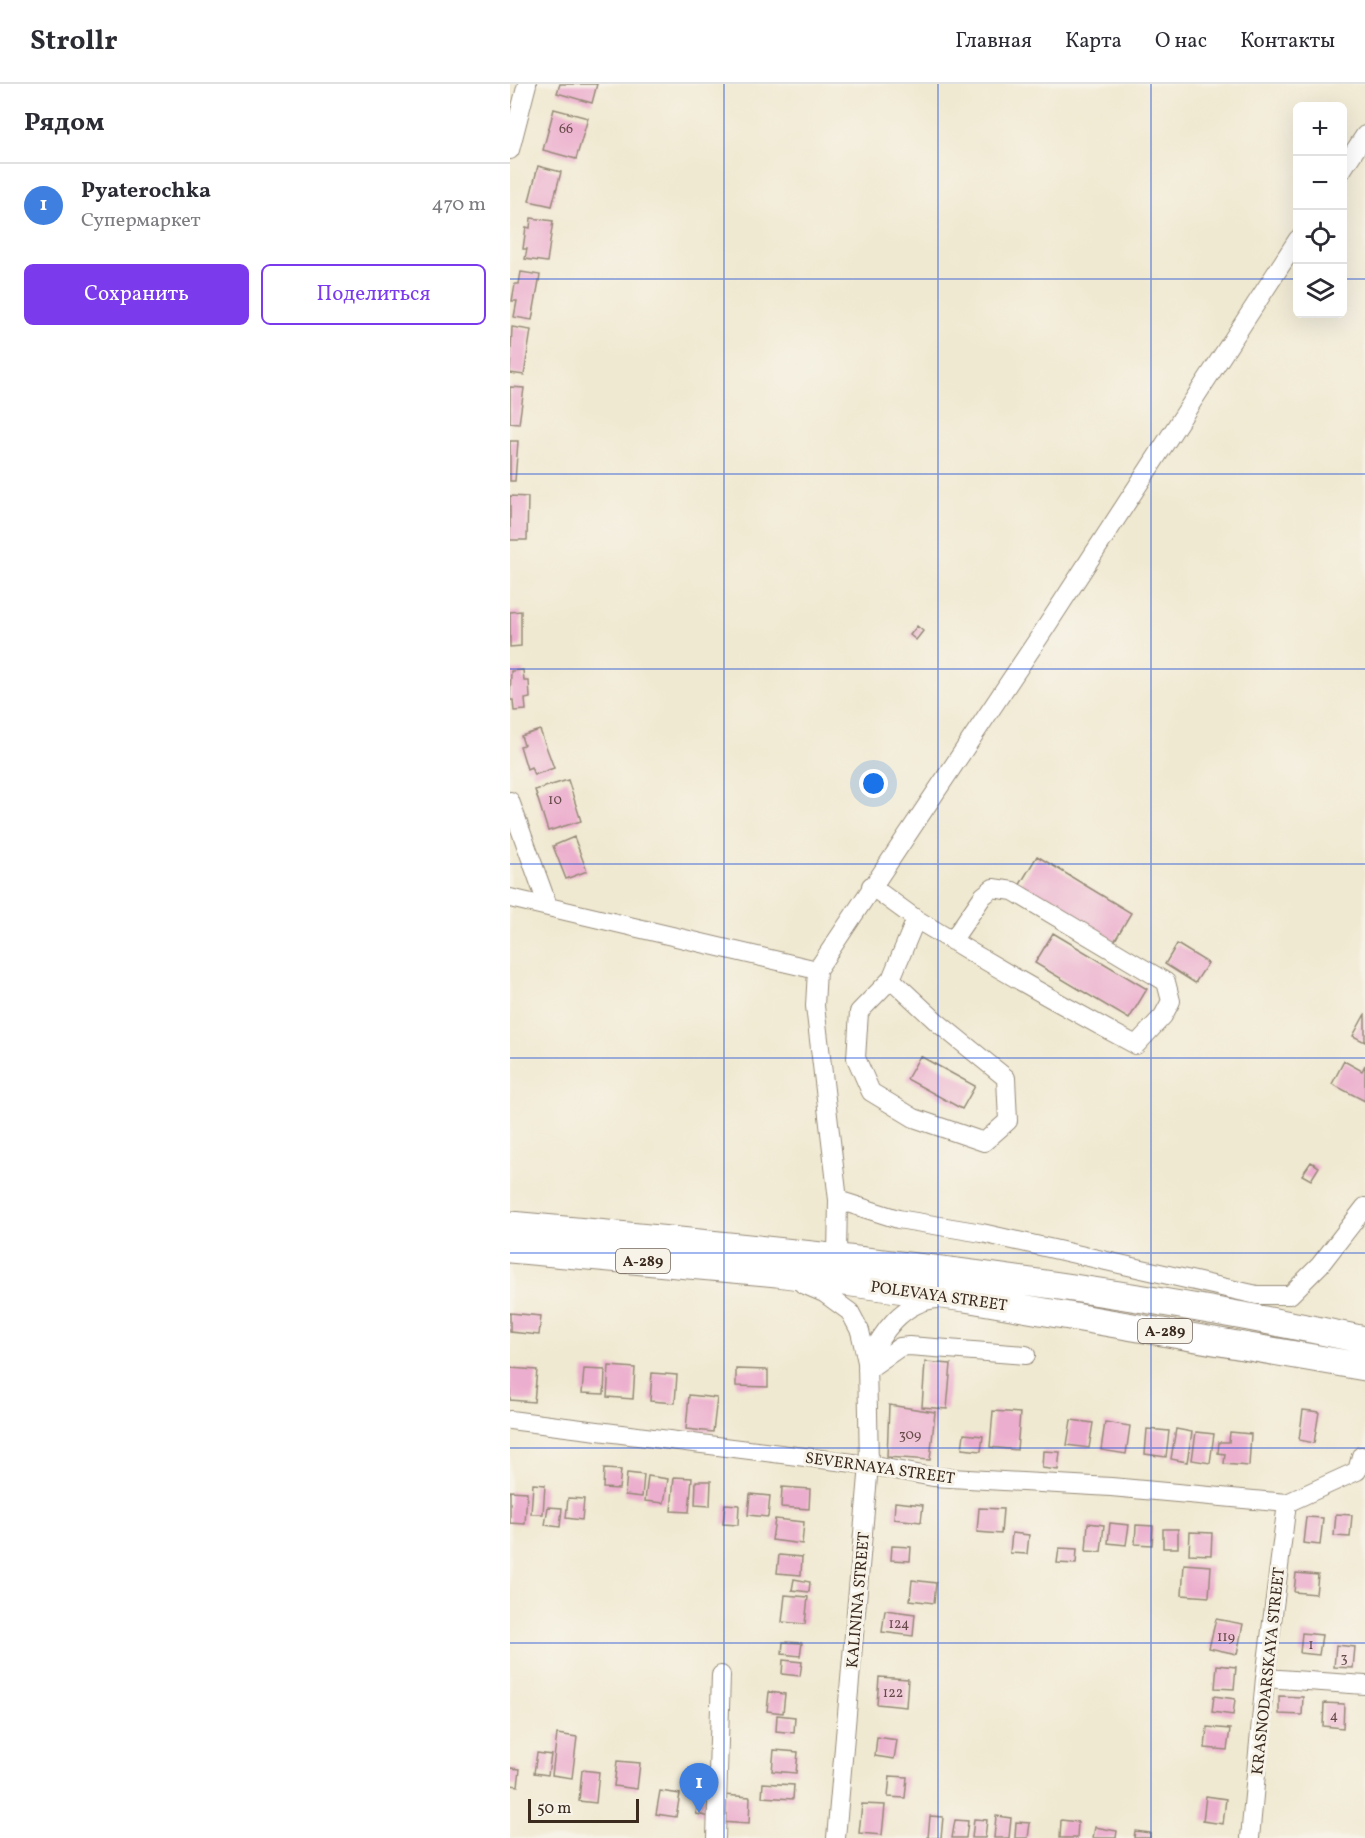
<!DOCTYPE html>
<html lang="ru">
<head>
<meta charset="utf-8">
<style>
  :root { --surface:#fff; --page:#f2f2f3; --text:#2b2b33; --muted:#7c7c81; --line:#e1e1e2; --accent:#7c3aed }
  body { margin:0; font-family:Vollkorn,serif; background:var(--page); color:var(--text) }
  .controls { position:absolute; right:18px; top:18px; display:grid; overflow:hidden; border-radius:9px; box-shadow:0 6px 24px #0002 }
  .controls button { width:54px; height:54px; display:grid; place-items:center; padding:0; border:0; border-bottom:2px solid var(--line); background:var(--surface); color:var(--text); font:30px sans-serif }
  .scale { position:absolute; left:18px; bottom:15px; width:111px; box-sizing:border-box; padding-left:6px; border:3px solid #3b2a1e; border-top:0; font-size:16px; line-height:21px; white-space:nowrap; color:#3b2a1e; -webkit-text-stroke:4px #f7f3e8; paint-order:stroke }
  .you { position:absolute; left:364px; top:700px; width:21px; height:21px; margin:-15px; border:4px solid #fff; border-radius:50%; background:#1a73e8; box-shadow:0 0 0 9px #1a73e833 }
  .badge { display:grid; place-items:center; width:39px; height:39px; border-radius:50%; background:var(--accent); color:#fff; font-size:20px; font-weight:700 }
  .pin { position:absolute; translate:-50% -50px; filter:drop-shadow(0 2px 3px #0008) }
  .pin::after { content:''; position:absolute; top:32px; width:21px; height:18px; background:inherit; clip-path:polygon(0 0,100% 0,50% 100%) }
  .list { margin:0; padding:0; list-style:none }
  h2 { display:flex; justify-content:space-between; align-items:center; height:78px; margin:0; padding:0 24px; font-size:26px }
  h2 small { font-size:20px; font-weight:400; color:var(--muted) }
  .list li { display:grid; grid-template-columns:39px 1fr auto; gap:18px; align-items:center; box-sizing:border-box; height:84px; padding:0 24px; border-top:2px solid var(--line) }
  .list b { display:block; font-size:22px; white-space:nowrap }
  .list p { margin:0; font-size:20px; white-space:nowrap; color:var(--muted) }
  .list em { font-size:20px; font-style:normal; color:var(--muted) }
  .actions { display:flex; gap:12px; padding:18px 24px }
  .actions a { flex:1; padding:14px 0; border:2px solid var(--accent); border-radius:9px; text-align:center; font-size:21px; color:var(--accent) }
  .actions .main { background:var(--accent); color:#fff }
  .icon { flex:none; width:33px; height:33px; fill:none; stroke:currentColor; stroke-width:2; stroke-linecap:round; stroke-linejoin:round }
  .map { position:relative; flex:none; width:855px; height:1754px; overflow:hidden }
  header { display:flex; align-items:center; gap:36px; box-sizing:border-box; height:84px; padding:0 30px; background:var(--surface); border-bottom:2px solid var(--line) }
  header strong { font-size:28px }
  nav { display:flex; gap:33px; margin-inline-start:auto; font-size:21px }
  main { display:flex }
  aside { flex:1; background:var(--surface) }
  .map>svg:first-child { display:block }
</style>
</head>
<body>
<header>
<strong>Strollr</strong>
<nav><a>Главная</a><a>Карта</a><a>О нас</a><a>Контакты</a></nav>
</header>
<main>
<aside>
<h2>Рядом<small></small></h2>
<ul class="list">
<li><span class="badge" style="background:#3f7fe0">1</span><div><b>Pyaterochka</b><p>Супермаркет</p></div><em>470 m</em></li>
</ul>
<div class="actions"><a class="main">Сохранить</a><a>Поделиться</a></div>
</aside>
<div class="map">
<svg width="855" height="1754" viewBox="0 0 855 1754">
  <rect width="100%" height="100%" fill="#f7f3e8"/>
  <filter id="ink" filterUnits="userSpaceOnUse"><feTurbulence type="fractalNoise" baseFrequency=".0167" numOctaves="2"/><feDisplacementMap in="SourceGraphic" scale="12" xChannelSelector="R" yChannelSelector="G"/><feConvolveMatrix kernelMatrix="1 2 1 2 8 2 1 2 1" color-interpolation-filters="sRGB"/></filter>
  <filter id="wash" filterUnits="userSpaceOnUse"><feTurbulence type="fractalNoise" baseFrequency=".008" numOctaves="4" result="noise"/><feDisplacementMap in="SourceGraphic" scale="24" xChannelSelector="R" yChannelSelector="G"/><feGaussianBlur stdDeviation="1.35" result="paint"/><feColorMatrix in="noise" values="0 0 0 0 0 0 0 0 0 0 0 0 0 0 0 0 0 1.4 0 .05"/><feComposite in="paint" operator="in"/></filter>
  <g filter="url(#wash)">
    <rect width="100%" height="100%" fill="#f0e9d1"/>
    <g id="blocks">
      <!-- building -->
      <path fill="#ecaece" d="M 50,0 L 87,0 L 82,19 L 47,9 Z
        M 44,25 L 78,34 L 66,75 L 33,66 Z
        M 28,82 L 51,88 L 42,122 L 19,117 Z
        M 21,134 L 43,137 L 37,178 L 15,175 L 17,165 L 13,165 L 16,143 L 20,144 Z
        M 11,188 L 30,191 L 22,236 L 4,233 L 7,217 L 2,217 L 5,200 L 9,200 Z
        M 2,243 L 21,246 L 14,291 L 0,289 Z
        M 0,303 L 14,304 L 9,340 L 0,339 Z
        M 0,357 L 8,357 L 5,397 L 0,397 Z
        M 0,412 L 18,413 L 17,456 L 0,456 Z
        M 11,527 L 11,562 L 0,563 L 0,528 Z
        M 407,542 L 413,547 L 406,556 L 400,551 Z
        M 13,586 L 14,597 L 19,597 L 20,614 L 15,615 L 16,626 L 4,627 L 3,616 L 0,616 L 1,587 Z
        M 30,646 L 44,684 L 24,691 L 21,683 L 17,685 L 10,662 L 14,661 L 11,652 Z
        M 58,696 L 71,737 L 38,747 L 25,706 Z
        M 64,753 L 77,787 L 56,795 L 43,762 Z
        M 527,772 L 621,829 L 604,858 L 509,802 Z
        M 543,849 L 637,905 L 619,935 L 525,879 Z
        M 667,860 L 698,879 L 685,899 L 655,880 Z
        M 855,930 L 855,958 L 843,952 Z
        M 410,972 L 465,1002 L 452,1025 L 397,995 Z
        M 834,977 L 852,987 L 855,981 L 855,1017 L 822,1000 Z
        M 801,1078 L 809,1083 L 801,1096 L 792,1091 Z
        M 0,1229 L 31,1232 L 29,1251 L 0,1248 Z
        M 415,1278 L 441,1280 L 437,1325 L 412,1323 Z
        M 99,1282 L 125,1284 L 123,1315 L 97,1313 Z
        M 0,1284 L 27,1286 L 24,1318 L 0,1316 Z
        M 74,1285 L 95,1286 L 94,1310 L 72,1309 Z
        M 226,1285 L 258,1286 L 258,1303 L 226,1302 Z
        M 142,1289 L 167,1291 L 165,1319 L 140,1317 Z
        M 179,1311 L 207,1314 L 203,1348 L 176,1345 Z
        M 379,1321 L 425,1328 L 420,1376 L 377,1373 Z
        M 793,1326 L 809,1328 L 804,1359 L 789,1356 Z
        M 483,1327 L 510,1329 L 507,1366 L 480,1363 Z
        M 561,1336 L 583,1339 L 579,1364 L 557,1361 Z
        M 595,1338 L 620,1342 L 616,1370 L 591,1366 Z
        M 637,1345 L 659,1347 L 656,1373 L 635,1370 Z
        M 666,1345 L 682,1348 L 677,1378 L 661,1375 Z
        M 686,1348 L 704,1350 L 700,1379 L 682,1376 Z
        M 720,1348 L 741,1350 L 739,1382 L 714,1380 L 715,1370 L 708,1369 L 709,1358 L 719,1358 Z
        M 454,1350 L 473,1352 L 471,1367 L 452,1365 Z
        M 533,1367 L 550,1368 L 548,1386 L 532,1384 Z
        M 94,1385 L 111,1386 L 109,1405 L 93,1404 Z
        M 117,1389 L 134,1391 L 132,1413 L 115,1411 Z
        M 138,1392 L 158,1395 L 154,1419 L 135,1417 Z
        M 164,1393 L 182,1394 L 179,1428 L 161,1427 Z
        M 186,1397 L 201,1397 L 200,1422 L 185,1421 Z
        M 23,1400 L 35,1401 L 33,1430 L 21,1430 Z
        M 272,1403 L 300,1405 L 299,1425 L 271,1423 Z
        M 0,1407 L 17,1408 L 15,1440 L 0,1439 Z
        M 240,1410 L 260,1412 L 258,1433 L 238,1431 Z
        M 58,1414 L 74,1415 L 72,1436 L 56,1434 Z
        M 385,1418 L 413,1421 L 411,1438 L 384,1435 Z
        M 215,1420 L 229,1421 L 228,1441 L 213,1440 Z
        M 38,1423 L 52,1424 L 50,1443 L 35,1441 Z
        M 469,1424 L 493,1425 L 491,1450 L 467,1448 Z
        M 826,1430 L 842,1431 L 840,1453 L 824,1452 Z
        M 796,1433 L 813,1434 L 810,1461 L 793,1459 Z
        M 265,1435 L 294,1438 L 292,1460 L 262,1456 Z
        M 578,1439 L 594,1441 L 591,1468 L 576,1467 Z
        M 600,1439 L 619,1441 L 616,1461 L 598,1459 Z
        M 626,1441 L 643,1442 L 642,1461 L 625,1460 Z
        M 653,1445 L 668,1445 L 668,1464 L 653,1464 Z
        M 680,1448 L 702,1449 L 701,1471 L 679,1470 Z
        M 502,1449 L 519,1451 L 517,1470 L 500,1469 Z
        M 382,1462 L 401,1463 L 400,1477 L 381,1476 Z
        M 549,1464 L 567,1465 L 566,1480 L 547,1479 Z
        M 269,1471 L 292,1473 L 291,1491 L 267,1489 Z
        M 674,1480 L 701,1482 L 699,1513 L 672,1511 Z
        M 786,1489 L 808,1491 L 806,1510 L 784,1508 Z
        M 284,1495 L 300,1498 L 299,1508 L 282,1506 Z
        M 402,1496 L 426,1499 L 424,1519 L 400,1516 Z
        M 275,1511 L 298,1513 L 295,1540 L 272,1538 Z
        M 375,1526 L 405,1530 L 403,1552 L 372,1548 Z
        M 706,1535 L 733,1540 L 727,1570 L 699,1564 Z
        M 792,1549 L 812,1551 L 809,1571 L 790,1569 Z
        M 273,1558 L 292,1559 L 290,1572 L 272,1570 Z
        M 826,1561 L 845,1563 L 843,1584 L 824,1583 Z
        M 273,1576 L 292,1578 L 290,1592 L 272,1590 Z
        M 707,1581 L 726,1583 L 724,1605 L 705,1604 Z
        M 369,1593 L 398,1595 L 396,1623 L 367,1620 Z
        M 259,1608 L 275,1610 L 273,1629 L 257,1627 Z
        M 704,1612 L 725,1615 L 723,1631 L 702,1628 Z
        M 769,1612 L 793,1613 L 792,1631 L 769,1630 Z
        M 814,1619 L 834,1620 L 833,1644 L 813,1642 Z
        M 267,1631 L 285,1633 L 284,1649 L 266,1647 Z
        M 697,1643 L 720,1645 L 717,1666 L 695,1664 Z
        M 47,1650 L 67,1653 L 62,1694 L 42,1691 Z
        M 367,1653 L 387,1656 L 384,1675 L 365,1672 Z
        M 264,1666 L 288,1668 L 286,1689 L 262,1687 Z
        M 27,1669 L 41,1671 L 38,1691 L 24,1689 Z
        M 107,1677 L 130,1679 L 127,1705 L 104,1702 Z
        M 0,1684 L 10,1685 L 8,1702 L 0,1701 Z
        M 72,1686 L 89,1688 L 86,1719 L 69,1717 Z
        M 380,1692 L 397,1693 L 395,1714 L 378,1713 Z
        M 253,1699 L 284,1701 L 283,1715 L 252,1713 Z
        M 150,1707 L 170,1710 L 166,1733 L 146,1730 Z
        M 213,1711 L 240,1713 L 239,1740 L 211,1738 Z
        M 189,1712 L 205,1715 L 201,1733 L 186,1730 Z
        M 696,1712 L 716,1715 L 713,1740 L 693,1737 Z
        M 352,1720 L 375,1721 L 372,1751 L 349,1749 Z
        M 420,1732 L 433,1733 L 431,1754 L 418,1754 Z
        M 486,1732 L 501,1734 L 499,1754 L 484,1754 Z
        M 464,1735 L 477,1736 L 475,1754 L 462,1754 Z
        M 445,1736 L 458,1737 L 456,1754 L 442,1754 Z
        M 551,1736 L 568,1738 L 567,1754 L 550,1754 Z
        M 506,1738 L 520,1739 L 518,1754 L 505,1754 Z
        M 585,1743 L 607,1747 L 606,1754 L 583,1754 Z
        M 625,1747 L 640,1749 L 640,1754 L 624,1754 Z"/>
    </g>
  </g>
  <g filter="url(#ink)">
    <use href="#blocks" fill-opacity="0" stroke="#968a78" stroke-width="1.5"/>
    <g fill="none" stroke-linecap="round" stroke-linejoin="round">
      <defs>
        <path id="minor" d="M 0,66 L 17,0
          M 832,86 L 855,51
          M 0,717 L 38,822
          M 361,802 L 406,835 L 381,895 L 349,928 L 346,974 L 361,1008 L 404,1034 L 474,1058 L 498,1037 L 496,994 L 427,938 L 381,895
          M 0,814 L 307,886
          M 406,835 C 478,879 551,921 626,961 L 653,932 L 661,917 L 656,898 L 503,807 L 483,804 L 473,812 L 442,857
          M 328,1116 L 388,1135 L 472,1149 L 747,1211 L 780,1211 L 810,1181 L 855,1123
          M 327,1171 L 328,1116 L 305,922 L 307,886 L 534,546 L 788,155
          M 293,1200 L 314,1209 L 340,1228 L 350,1247 L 357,1278 L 359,1381 L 326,1754
          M 357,1278 C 372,1249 392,1217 428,1215
          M 357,1286 L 390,1263 L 399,1262 L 516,1271
          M 0,1336 L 359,1381 L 423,1393 L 601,1403 L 777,1419
          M 777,1419 L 847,1387 L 851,1372
          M 755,1594 L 855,1601
          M 206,1754 L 211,1591
          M 740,1754 L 755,1594 L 777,1419"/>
        <path id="highway" d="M 0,1141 C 287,1167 573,1196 855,1256
          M 0,1165 L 267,1189 L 455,1214 L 855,1283"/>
      </defs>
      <!-- minor casing -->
      <use href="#minor" stroke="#968a78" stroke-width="20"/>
      <!-- highway casing -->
      <use href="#highway" stroke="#968a78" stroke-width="29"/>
      <!-- minor -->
      <use href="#minor" stroke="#fff" stroke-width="18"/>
      <!-- highway -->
      <use href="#highway" stroke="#fff" stroke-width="27"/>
    </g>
  </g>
  <!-- grid -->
  <path fill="none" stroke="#1d4ed8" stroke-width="1.5" stroke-opacity="0.55" d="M 214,0 L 214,1754M 428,0 L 428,1754M 641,0 L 641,1754M 0,195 L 788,195M 832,195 L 855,195M 0,390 L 855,390M 0,585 L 855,585M 0,780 L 855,780M 0,974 L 855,974M 0,1169 L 855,1169M 0,1364 L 855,1364M 0,1559 L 855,1559"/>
  <g text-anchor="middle" stroke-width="6" stroke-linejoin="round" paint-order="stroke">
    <!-- number labels -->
    <g font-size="14" fill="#674b4a">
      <text x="56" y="49">66</text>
      <text x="45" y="720">10</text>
      <text x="400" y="1355">309</text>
      <text x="389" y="1544">124</text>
      <text x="716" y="1557">119</text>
      <text x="801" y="1565">1</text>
      <text x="834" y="1578">3</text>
      <text x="383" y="1613">122</text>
      <text x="824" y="1636">4</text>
    </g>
    <!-- shield labels -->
    <g fill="#f7f3e8" stroke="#73665b" stroke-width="1.5">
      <rect x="106" y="1165" width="54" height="24" rx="4.5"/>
      <rect x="628" y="1235" width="54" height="24" rx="4.5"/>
    </g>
    <g font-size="15" font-weight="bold" fill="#3b2a1e">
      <text x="133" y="1182">А-289</text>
      <text x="655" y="1252">А-289</text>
    </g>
    <!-- street labels -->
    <g font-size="16" fill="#3b2a1e" stroke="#f7f3e8">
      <text transform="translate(429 1211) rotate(8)" y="6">POLEVAYA STREET</text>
      <text transform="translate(370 1383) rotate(8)" y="6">SEVERNAYA STREET</text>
      <text transform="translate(347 1516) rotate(-85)" y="6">KALININA STREET</text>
      <text transform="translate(757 1587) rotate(-84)" y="6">KRASNODARSKAYA STREET</text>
    </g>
  </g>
</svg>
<div class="controls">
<button>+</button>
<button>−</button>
<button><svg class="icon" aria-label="locate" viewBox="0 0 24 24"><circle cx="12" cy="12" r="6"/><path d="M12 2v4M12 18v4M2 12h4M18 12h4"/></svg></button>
<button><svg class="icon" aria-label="layers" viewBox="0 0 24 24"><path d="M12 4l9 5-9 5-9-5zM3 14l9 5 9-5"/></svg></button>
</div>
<div class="scale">50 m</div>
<div class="you"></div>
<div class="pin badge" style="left:189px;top:1729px;background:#3f7fe0">1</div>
</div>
</main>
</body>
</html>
